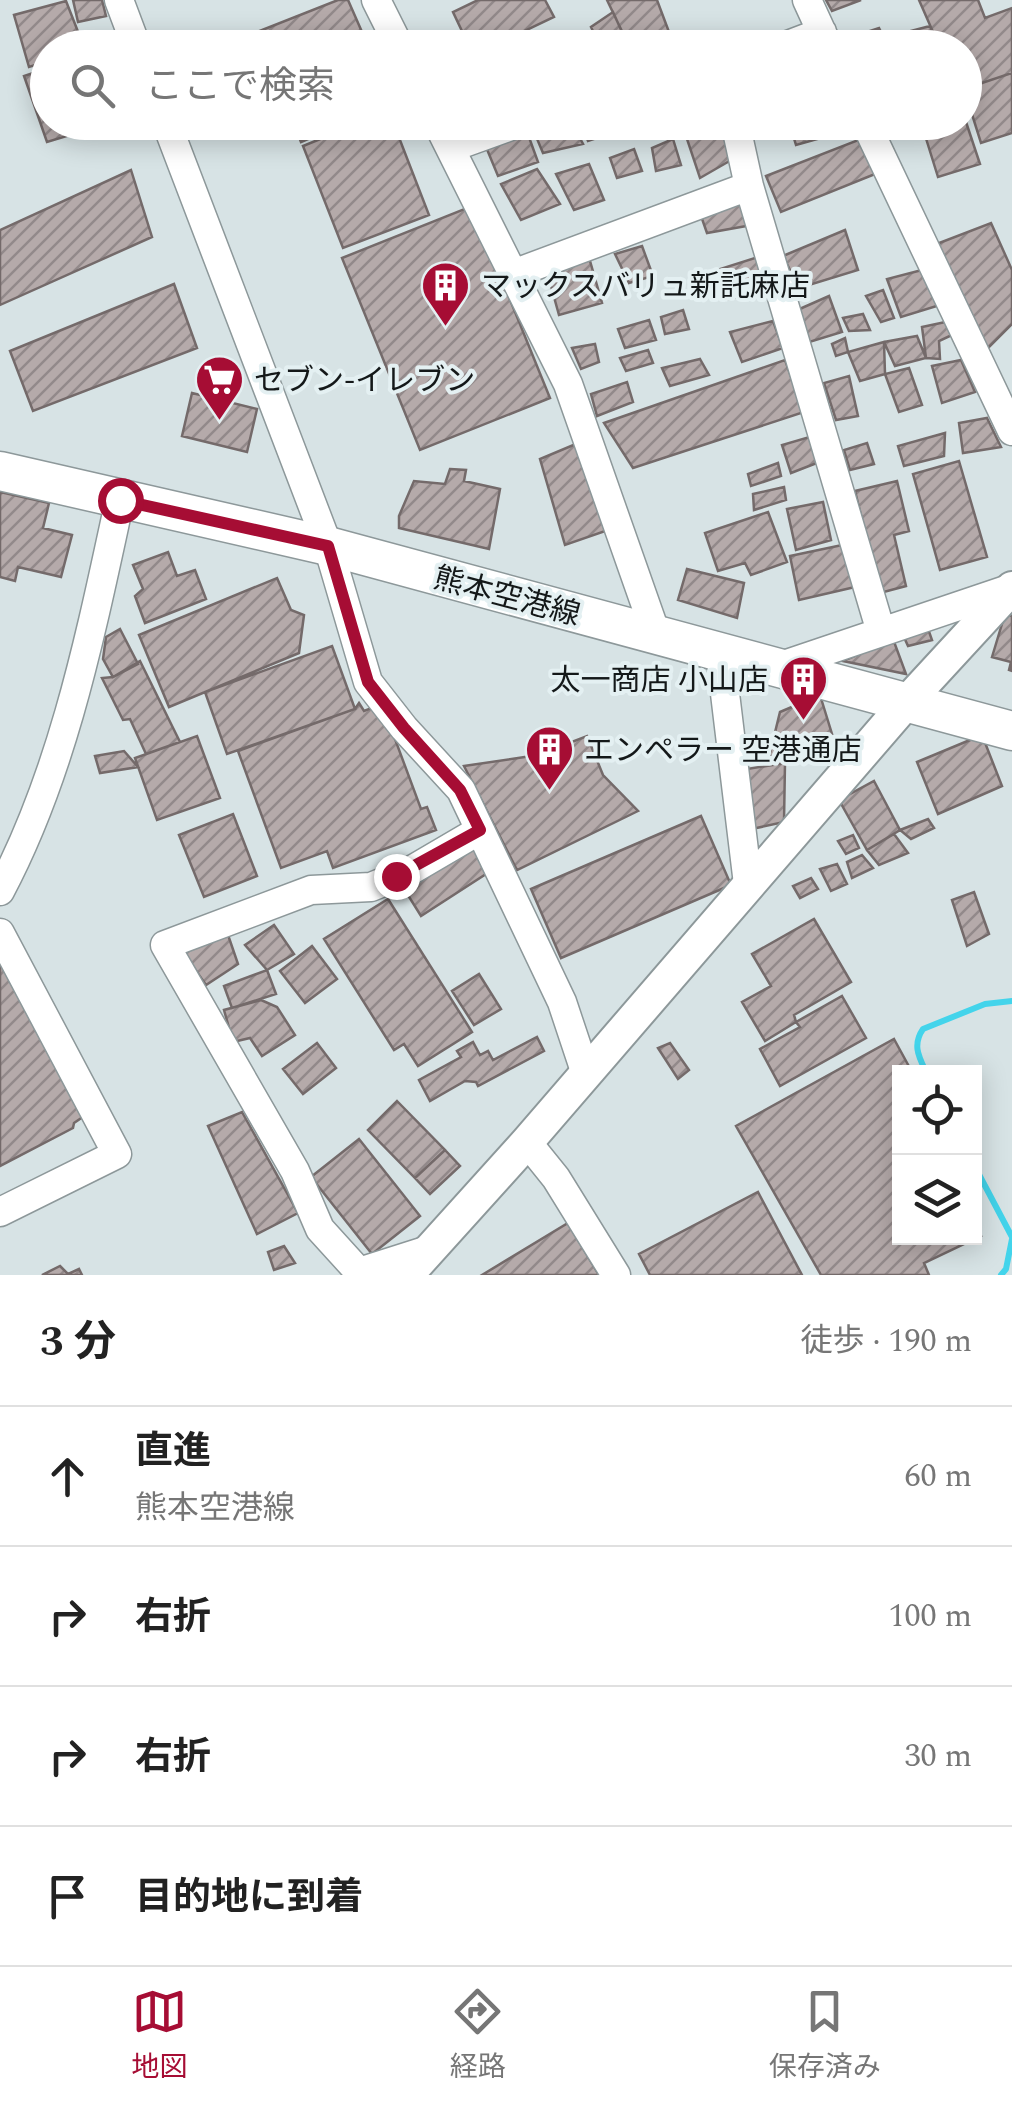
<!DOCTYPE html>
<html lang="ja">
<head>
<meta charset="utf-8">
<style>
  :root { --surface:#fff; --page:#f2f2f2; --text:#222; --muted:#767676; --line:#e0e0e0; --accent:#a60d34 }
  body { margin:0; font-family:Spectral,"Noto Sans JP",serif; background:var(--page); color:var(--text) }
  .controls { position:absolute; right:30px; bottom:30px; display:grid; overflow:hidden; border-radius:0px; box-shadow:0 5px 25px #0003 }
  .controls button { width:90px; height:90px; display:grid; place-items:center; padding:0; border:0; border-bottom:2px solid var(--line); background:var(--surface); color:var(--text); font:50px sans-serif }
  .stop { position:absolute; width:30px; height:30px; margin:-22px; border:8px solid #a60d34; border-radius:50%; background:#fff }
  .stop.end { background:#a60d34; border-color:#fff; box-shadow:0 2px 10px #0008 }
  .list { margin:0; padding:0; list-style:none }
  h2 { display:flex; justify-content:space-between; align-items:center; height:130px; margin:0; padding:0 40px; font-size:42px }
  h2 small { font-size:32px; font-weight:400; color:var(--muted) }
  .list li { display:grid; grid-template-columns:65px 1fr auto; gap:30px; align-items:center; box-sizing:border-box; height:140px; padding:0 40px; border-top:2px solid var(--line) }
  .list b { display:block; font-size:38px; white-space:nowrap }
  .list p { margin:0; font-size:32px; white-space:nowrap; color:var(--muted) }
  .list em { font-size:32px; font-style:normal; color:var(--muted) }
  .icon { flex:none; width:55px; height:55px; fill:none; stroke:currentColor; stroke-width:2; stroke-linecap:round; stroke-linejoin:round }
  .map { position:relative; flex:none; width:1012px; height:1275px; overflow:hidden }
  .search { position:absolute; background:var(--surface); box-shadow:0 5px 25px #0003; left:30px; right:30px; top:30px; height:110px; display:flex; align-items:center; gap:25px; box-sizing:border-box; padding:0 35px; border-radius:55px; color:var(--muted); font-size:38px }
  .sheet { height:690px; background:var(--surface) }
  nav { display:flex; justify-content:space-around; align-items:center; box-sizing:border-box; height:140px; border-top:2px solid var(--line); background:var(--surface); font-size:28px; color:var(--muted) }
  nav a { display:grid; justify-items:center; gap:5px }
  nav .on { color:var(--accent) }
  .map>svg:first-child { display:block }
</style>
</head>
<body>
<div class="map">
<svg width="1012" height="1275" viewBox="0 0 1012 1275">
  <defs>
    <pattern id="building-hatch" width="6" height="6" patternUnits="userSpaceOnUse" patternTransform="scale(2.5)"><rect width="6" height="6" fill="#b5aaaa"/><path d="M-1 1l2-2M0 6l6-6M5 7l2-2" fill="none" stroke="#92898a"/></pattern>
  </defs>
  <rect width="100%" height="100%" fill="#d7e3e5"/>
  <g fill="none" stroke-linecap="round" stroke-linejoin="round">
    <!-- stream -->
    <path stroke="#43d4eb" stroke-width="6" d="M 926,1072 C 919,1057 912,1045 923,1029 L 985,1004 L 1012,1001
      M 974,1165 L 1012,1237
      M 1001,1275 L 1006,1269 L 1012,1239"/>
  </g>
  <!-- building -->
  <path fill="url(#building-hatch)" stroke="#746a6a" stroke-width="2.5" d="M 73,0 L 102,0 L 106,16 L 78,22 Z
    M 338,0 L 348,0 L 369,48 L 263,48 L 257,32 Z
    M 478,0 L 545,0 L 554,17 L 489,48 L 470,48 L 453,12 Z
    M 607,0 L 657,0 L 675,48 L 630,48 Z
    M 826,0 L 861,0 L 832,11 Z
    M 919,0 L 978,0 L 985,18 L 1012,8 L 1012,73 L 964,89 L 964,48 L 940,48 Z
    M 66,1 L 84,47 L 48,48 L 48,61 L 29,67 L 14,15 Z
    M 613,12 L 622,32 L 599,44 L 591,27 Z
    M 930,26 L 939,48 L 865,48 L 867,32 L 879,28 L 884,38 Z
    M 570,36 L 573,48 L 537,48 L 535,45 Z
    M 48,68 L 48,122 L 74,122 L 77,133 L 47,142 L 24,76 Z
    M 1012,73 L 1012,133 L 981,143 L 964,89 Z
    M 965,119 L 980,164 L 938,177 L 924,132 L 964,122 Z
    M 293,122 L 348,122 L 301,142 Z
    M 362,122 L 393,122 L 429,215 L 343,248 L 303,146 Z
    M 580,122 L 625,122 L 627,128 L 588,141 Z
    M 708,122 L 721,122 L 733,159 L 700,178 L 683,127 Z
    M 789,122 L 840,122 L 842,132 L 796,145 Z
    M 573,125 L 583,144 L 543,153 L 535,134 Z
    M 526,129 L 538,162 L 498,176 L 484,142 Z
    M 871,135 L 885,170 L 781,212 L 766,176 Z
    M 673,139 L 681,165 L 656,171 L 652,148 Z
    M 634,149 L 642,171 L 617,178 L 610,158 Z
    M 589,164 L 604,200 L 574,210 L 556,174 Z
    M 537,169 L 560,204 L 521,220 L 501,184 Z
    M 131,170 L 152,237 L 0,305 L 0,230 Z
    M 742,198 L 752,225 L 707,233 L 701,216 Z
    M 472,206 L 550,398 L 420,450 L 342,258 Z
    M 991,223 L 1012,270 L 1012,324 L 981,355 L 934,245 Z
    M 845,230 L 858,270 L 799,288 L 783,256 Z
    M 642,246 L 653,276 L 629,283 L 615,254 Z
    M 588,254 L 602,303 L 559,315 L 546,268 Z
    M 758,257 L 769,290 L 725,300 L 717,270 Z
    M 922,270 L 940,305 L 901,317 L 887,279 Z
    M 174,284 L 197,348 L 33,411 L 10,351 Z
    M 883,290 L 894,318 L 881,322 L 866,296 Z
    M 829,296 L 842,332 L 806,343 L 795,311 Z
    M 683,310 L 689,329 L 665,334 L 661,317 Z
    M 863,314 L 870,330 L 849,331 L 843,318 Z
    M 649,320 L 656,340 L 625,348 L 618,329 Z
    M 773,321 L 783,348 L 742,362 L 730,332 Z
    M 950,321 L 952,335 L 939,341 L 940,359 L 926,358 L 922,327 Z
    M 917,336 L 926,358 L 895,366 L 884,342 Z
    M 845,338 L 848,352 L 836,356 L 832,344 Z
    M 884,342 L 885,374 L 860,381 L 848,352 Z
    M 595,344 L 599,362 L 581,369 L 572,348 Z
    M 648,350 L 653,363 L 626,371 L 620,358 Z
    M 700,359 L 709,375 L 670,386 L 662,368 Z
    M 785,360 L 804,412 L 633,468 L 604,423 Z
    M 961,360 L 975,392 L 942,403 L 932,366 Z
    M 909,368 L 922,405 L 899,412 L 885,374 Z
    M 849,376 L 858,416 L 836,420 L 824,383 Z
    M 627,382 L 633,402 L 597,416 L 591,394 Z
    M 192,393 L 257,409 L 247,452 L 182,436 Z
    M 987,418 L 1001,447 L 963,453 L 959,423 Z
    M 945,433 L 944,456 L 904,466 L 898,446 Z
    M 813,436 L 822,461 L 791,473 L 782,445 Z
    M 583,441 L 614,528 L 565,545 L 540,459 Z
    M 867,443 L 874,464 L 850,470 L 844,450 Z
    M 959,461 L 987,557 L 940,570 L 913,474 Z
    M 778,463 L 781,476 L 751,486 L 748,474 Z
    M 450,469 L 466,470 L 464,481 L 500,489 L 489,549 L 399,528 L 399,516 L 414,481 L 445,484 Z
    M 897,481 L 909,531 L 894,535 L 906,586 L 880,593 L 855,491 Z
    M 784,487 L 786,500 L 754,510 L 753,494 Z
    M 0,492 L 49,503 L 43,528 L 72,535 L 61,577 L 18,567 L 15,581 L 0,577 Z
    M 823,502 L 831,540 L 796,550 L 787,509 Z
    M 768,512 L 787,562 L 751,575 L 745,563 L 718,571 L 705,533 Z
    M 847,544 L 855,587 L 799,600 L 790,556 Z
    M 168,552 L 177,576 L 195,570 L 206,599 L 145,623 L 135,596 L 143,589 L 133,565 Z
    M 687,569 L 744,583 L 737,618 L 678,600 Z
    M 277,578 L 291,610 L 304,615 L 299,653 L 169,707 L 139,635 Z
    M 1005,614 L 1012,616 L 1012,671 L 1009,670 L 1011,662 L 992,657 Z
    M 926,623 L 932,640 L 908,646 L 899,626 Z
    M 120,629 L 138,664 L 113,677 L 103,659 L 106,637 Z
    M 893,639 L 906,674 L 843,661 Z
    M 332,646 L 355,709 L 227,754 L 205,692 Z
    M 140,661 L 180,742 L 146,754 L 130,719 L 123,720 L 102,678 L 113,677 Z
    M 820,695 L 832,734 L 769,757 L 780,712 Z
    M 359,703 L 364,711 L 382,704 L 421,809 L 427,807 L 436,830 L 333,868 L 327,851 L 281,868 L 238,751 L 355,709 Z
    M 982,735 L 1002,786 L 938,814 L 917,762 Z
    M 197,736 L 220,798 L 157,820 L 135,758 Z
    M 587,736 L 603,775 L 638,811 L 517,870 L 464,766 L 538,755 Z
    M 124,751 L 138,767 L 100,773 L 95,756 Z
    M 785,763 L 784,822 L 752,829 L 747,769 Z
    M 874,781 L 900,830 L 867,850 L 839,800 Z
    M 233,814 L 257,876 L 204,897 L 179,835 Z
    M 701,816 L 731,885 L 561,958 L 531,889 Z
    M 928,819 L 934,828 L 911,839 L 900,830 Z
    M 894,834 L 908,853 L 879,865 L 867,850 Z
    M 470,835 L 486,874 L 421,916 L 396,876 Z
    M 853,835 L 859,848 L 846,854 L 838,841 Z
    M 862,855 L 873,868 L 852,878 L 847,862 Z
    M 837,864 L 847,884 L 831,891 L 820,869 Z
    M 811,878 L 818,889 L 800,898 L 793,886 Z
    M 974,892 L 989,934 L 967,946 L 952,900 Z
    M 388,899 L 472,1032 L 418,1066 L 404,1044 L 394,1050 L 324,939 Z
    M 814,919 L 851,982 L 794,1015 L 796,1022 L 765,1041 L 742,1002 L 771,986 L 752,954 Z
    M 274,925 L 294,954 L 267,970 L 245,945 Z
    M 226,929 L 238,964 L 206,985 L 178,945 Z
    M 0,943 L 90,1112 L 74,1123 L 73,1128 L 0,1166 Z
    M 312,946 L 337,979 L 305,1003 L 280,971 Z
    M 267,970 L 276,994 L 232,1008 L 224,986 Z
    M 479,974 L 501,1009 L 474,1025 L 452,991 Z
    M 842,996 L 866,1038 L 780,1086 L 760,1049 L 800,1027 L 796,1022 Z
    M 261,1000 L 277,1007 L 295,1035 L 262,1056 L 250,1038 L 233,1042 L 224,1010 Z
    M 537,1037 L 544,1051 L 478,1086 L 476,1082 L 465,1081 L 430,1101 L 419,1080 L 461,1057 L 457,1051 L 473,1042 L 480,1055 L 488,1051 L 493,1060 Z
    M 894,1039 L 912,1072 L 900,1072 L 900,1238 L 974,1238 L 974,1223 L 981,1236 L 924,1263 L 929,1275 L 821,1275 L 736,1126 Z
    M 317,1043 L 336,1068 L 303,1094 L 283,1069 Z
    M 670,1043 L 689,1070 L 678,1079 L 658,1048 Z
    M 397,1101 L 445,1150 L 415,1178 L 368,1130 Z
    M 242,1112 L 298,1213 L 257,1234 L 208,1126 Z
    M 359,1139 L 420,1216 L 372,1254 L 311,1177 Z
    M 445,1150 L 460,1166 L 430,1194 L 415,1178 Z
    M 758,1192 L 802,1275 L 650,1275 L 639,1254 Z
    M 568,1223 L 599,1275 L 482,1275 Z
    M 284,1246 L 295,1263 L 274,1270 L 268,1252 Z
    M 60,1266 L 68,1274 L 79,1269 L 82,1275 L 42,1275 Z"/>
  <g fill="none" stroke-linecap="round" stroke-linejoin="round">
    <defs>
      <path id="minor" d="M 119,0 L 137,48
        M 376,0 L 400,48
        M 807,0 L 829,48
        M 780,48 L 822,32
        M 166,122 L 328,546 L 368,682 L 404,728 L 461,790 L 562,1002 L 586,1074
        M 437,122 L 568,384 L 657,637
        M 865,122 L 1012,431
        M 450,148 L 522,122
        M 749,186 L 881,632
        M 513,274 L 749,186 L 735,122
        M 720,652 L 748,884
        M 778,667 L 1012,588
        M 0,891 C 64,770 91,632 120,499
        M 0,933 L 117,1154 L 0,1212
        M 527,1142 L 556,1178 L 616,1275
        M 428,1250 L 359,1272 L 320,1229 L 295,1171 L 165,945 L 311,890 L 371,887 L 410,871 L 480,830"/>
      <path id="tertiary" d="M 407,1275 L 527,1142 L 906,703 L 1012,588"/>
      <path id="secondary" d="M 0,471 L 328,546 L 1012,731"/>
    </defs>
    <!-- minor casing -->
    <use href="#minor" stroke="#8d989a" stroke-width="31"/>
    <!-- tertiary casing -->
    <use href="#tertiary" stroke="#8d989a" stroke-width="36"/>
    <!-- secondary casing -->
    <use href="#secondary" stroke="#8d989a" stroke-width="41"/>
    <!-- minor -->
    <use href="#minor" stroke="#fff" stroke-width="28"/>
    <!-- tertiary -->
    <use href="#tertiary" stroke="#fff" stroke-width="32"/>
    <!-- secondary -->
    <use href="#secondary" stroke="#fff" stroke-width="38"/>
  </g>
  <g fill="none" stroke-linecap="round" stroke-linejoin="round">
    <!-- route -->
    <path stroke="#a60d34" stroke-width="12" d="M 120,500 L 328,546 L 368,682 L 404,728 L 460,790 L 480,830 L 396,876"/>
  </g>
  <!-- icons -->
  <defs>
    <symbol id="building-pin" viewBox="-11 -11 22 30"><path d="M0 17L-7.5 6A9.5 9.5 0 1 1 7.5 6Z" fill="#a60d34" stroke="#e4f0f2"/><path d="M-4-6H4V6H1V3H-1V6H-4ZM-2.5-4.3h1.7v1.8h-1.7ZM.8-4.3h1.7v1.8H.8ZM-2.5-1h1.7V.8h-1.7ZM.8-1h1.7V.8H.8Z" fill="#fff"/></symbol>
    <symbol id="supermarket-pin" viewBox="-11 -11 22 30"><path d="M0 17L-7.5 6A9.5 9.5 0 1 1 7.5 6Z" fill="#a60d34" stroke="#e4f0f2"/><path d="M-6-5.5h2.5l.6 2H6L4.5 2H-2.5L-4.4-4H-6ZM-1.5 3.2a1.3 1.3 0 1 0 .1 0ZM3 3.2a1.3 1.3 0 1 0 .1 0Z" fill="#fff"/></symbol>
  </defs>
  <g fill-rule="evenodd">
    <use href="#building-pin" x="418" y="258" width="55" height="75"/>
    <use href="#supermarket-pin" x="192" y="352" width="55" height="75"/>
    <use href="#building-pin" x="776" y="652" width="55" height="75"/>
    <use href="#building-pin" x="522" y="722" width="55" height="75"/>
  </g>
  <g text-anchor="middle" stroke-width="8" stroke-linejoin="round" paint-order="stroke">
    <!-- poi labels -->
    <g font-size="30" fill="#141819" stroke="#e4f0f2" text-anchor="start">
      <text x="481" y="296">マックスバリュ新託麻店</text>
      <text x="254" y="390">セブン-イレブン</text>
      <text x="768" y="690" text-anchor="end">太一商店 小山店</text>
      <text x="584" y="760">エンペラー 空港通店</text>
    </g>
    <!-- street labels -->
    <g font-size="30" fill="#141819" stroke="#e4f0f2">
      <text transform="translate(507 596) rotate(15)" y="10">熊本空港線</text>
    </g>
  </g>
</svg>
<div class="controls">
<button><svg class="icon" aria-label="locate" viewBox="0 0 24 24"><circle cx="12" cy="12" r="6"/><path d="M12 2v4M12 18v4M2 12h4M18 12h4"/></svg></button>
<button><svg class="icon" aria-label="layers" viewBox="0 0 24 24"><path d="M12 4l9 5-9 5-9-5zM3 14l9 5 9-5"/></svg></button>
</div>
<div class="stop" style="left:120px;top:500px"></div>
<div class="stop end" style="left:396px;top:876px"></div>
<div class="search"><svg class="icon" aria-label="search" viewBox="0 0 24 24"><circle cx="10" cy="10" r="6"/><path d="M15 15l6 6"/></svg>ここで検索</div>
</div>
<section class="sheet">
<h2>3 分<small>徒歩 · 190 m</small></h2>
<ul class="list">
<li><svg class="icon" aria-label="ahead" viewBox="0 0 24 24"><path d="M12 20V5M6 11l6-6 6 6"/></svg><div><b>直進</b><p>熊本空港線</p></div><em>60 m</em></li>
<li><svg class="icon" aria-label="right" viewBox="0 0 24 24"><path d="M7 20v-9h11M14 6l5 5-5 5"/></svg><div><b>右折</b></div><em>100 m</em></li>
<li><svg class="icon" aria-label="right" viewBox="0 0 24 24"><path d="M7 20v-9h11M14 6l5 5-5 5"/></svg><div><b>右折</b></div><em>30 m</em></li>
<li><svg class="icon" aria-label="arrive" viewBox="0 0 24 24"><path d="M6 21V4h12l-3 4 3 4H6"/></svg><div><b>目的地に到着</b></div></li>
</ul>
</section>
<nav>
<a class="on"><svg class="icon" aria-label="map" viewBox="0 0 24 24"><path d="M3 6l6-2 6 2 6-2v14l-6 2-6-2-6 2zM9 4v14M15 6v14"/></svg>地図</a>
<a><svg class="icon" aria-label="directions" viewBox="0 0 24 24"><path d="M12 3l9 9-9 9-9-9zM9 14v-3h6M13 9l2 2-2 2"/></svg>経路</a>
<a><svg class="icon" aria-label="saved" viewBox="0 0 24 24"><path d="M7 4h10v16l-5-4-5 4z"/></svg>保存済み</a>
</nav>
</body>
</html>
